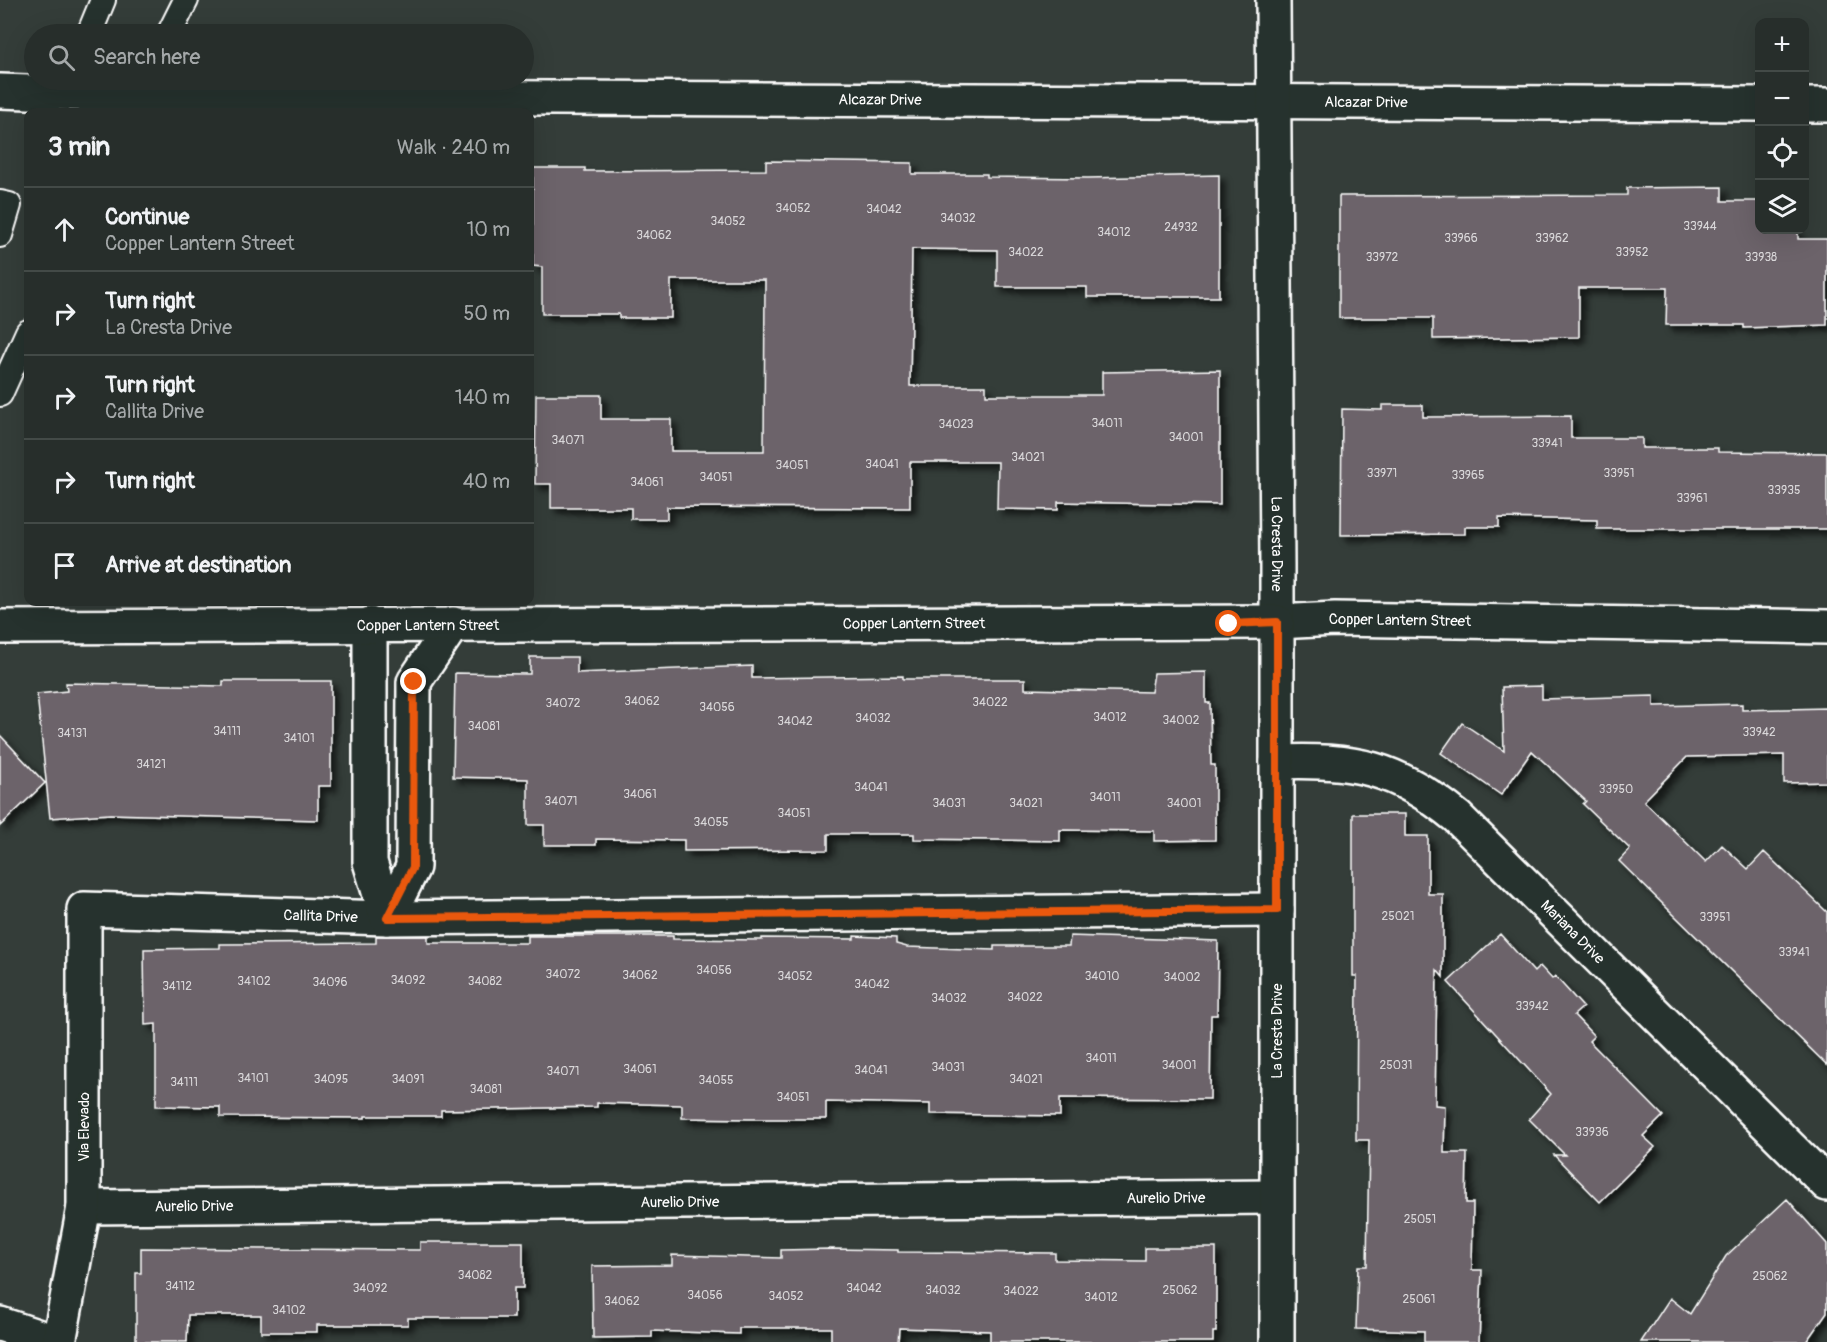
<!DOCTYPE html>
<html lang="en">
<head>
<meta charset="utf-8">
<style>
  :root { --surface:#272e2b; --page:#333a37; --text:#f1f3f6; --muted:#a4a8a9; --line:#434a47 }
  body { margin:0; font-family:Pangolin,sans-serif; background:var(--page); color:var(--text) }
  .controls { position:absolute; right:18px; top:18px; display:grid; overflow:hidden; border-radius:12px; box-shadow:0 6px 24px #0002 }
  .controls button { width:54px; height:54px; display:grid; place-items:center; padding:0; border:0; border-bottom:2px solid var(--line); background:var(--surface); color:var(--text); font:30px sans-serif }
  .stop { position:absolute; width:18px; height:18px; margin:-14px; border:4px solid #ea580c; border-radius:50%; background:#fff }
  .stop.end { background:#ea580c; border-color:#fff; box-shadow:0 2px 6px #0008 }
  .list { margin:0; padding:0; list-style:none }
  h2 { display:flex; justify-content:space-between; align-items:center; height:78px; margin:0; padding:0 24px; font-size:26px }
  h2 small { font-size:20px; font-weight:400; color:var(--muted) }
  .list li { display:grid; grid-template-columns:39px 1fr auto; gap:18px; align-items:center; box-sizing:border-box; height:84px; padding:0 24px; border-top:2px solid var(--line) }
  .list b { display:block; font-size:22px; white-space:nowrap }
  .list p { margin:0; font-size:20px; white-space:nowrap; color:var(--muted) }
  .list em { font-size:20px; font-style:normal; color:var(--muted) }
  .icon { flex:none; width:33px; height:33px; fill:none; stroke:currentColor; stroke-width:2; stroke-linecap:round; stroke-linejoin:round }
  .map { position:relative; flex:none; width:1827px; height:1342px; overflow:hidden }
  .search { position:absolute; background:var(--surface); box-shadow:0 6px 24px #0002; left:24px; top:24px; width:510px; height:66px; display:flex; align-items:center; gap:15px; box-sizing:border-box; padding:0 21px; border-radius:33px; color:var(--muted); font-size:22px }
  .panel { position:absolute; background:var(--surface); box-shadow:0 6px 24px #0002; left:24px; top:108px; width:510px; height:498px; border-radius:12px }
  .map>svg:first-child { display:block }
</style>
</head>
<body>
<div class="map">
<svg width="1827" height="1342" viewBox="0 0 1827 1342">
  <defs>
    <filter id="shadow"><feDropShadow dx="5.5" dy="5.5" stdDeviation="3" flood-color="#0009"/></filter>
  </defs>
  <rect width="100%" height="100%" fill="#343d39"/>
  <filter id="ink" filterUnits="userSpaceOnUse"><feTurbulence type="fractalNoise" baseFrequency=".0167" numOctaves="2"/><feDisplacementMap in="SourceGraphic" scale="12" xChannelSelector="R" yChannelSelector="G"/><feConvolveMatrix kernelMatrix="1 2 1 2 8 2 1 2 1" color-interpolation-filters="sRGB"/></filter>
  <g filter="url(#ink)">
    <!-- building -->
    <path fill="#6c636a" stroke="#fff" stroke-width="1.5" filter="url(#shadow)" d="M 766,161 L 912,163 L 912,174 L 987,174 L 987,177 L 1088,178 L 1219,175 L 1219,297 L 1087,297 L 1087,287 L 997,287 L 997,250 L 912,249 L 910,386 L 986,386 L 986,395 L 1102,395 L 1102,372 L 1220,370 L 1220,505 L 1058,502 L 1058,510 L 997,509 L 998,462 L 910,462 L 910,508 L 667,507 L 667,519 L 631,519 L 631,508 L 551,508 L 551,484 L 535,484 L 536,395 L 601,395 L 601,419 L 671,419 L 671,451 L 764,451 L 765,280 L 671,280 L 671,318 L 619,318 L 619,314 L 542,314 L 542,267 L 533,266 L 533,168 L 585,168 L 585,171 L 766,170 Z
      M 1722,187 L 1722,201 L 1760,201 L 1760,230 L 1798,230 L 1798,239 L 1827,239 L 1827,325 L 1744,328 L 1744,325 L 1666,325 L 1667,288 L 1579,288 L 1579,337 L 1433,339 L 1433,318 L 1339,318 L 1339,196 L 1627,195 L 1627,188 Z
      M 1382,405 L 1423,405 L 1423,417 L 1571,416 L 1571,438 L 1642,438 L 1642,448 L 1718,448 L 1718,452 L 1827,453 L 1827,529 L 1597,529 L 1597,520 L 1499,518 L 1499,527 L 1465,527 L 1465,534 L 1341,535 L 1342,409 L 1382,410 Z
      M 530,657 L 577,657 L 577,673 L 752,666 L 752,678 L 903,676 L 903,679 L 1025,679 L 1025,689 L 1151,692 L 1154,673 L 1206,672 L 1206,703 L 1210,703 L 1211,765 L 1215,765 L 1215,840 L 1154,841 L 1154,831 L 1060,830 L 1060,841 L 914,839 L 914,834 L 828,834 L 828,850 L 684,851 L 684,840 L 596,839 L 596,845 L 544,845 L 544,825 L 528,825 L 528,779 L 453,777 L 455,673 L 530,674 Z
      M 223,681 L 331,681 L 331,786 L 318,786 L 318,820 L 110,814 L 50,818 L 37,694 L 67,691 L 66,683 L 223,686 Z
      M 1542,686 L 1542,699 L 1654,696 L 1654,706 L 1742,704 L 1742,710 L 1827,708 L 1827,782 L 1784,783 L 1784,755 L 1687,757 L 1644,801 L 1706,862 L 1722,845 L 1748,869 L 1764,852 L 1827,912 L 1827,1065 L 1619,861 L 1630,849 L 1583,804 L 1586,801 L 1532,751 L 1501,795 L 1441,753 L 1462,723 L 1504,751 L 1502,687 Z
      M 0,735 L 45,783 L 0,826 Z
      M 1353,814 L 1405,814 L 1405,836 L 1428,836 L 1428,894 L 1443,894 L 1443,977 L 1437,970 L 1435,1105 L 1445,1106 L 1444,1153 L 1467,1153 L 1466,1203 L 1473,1203 L 1472,1270 L 1482,1270 L 1479,1342 L 1424,1342 L 1424,1331 L 1356,1329 L 1358,1266 L 1367,1266 L 1369,1140 L 1356,1140 L 1357,976 L 1353,976 Z
      M 1500,934 L 1534,972 L 1540,966 L 1552,979 L 1555,976 L 1583,1007 L 1574,1015 L 1594,1036 L 1589,1041 L 1663,1116 L 1643,1136 L 1655,1147 L 1600,1202 L 1554,1155 L 1565,1155 L 1529,1119 L 1551,1094 L 1448,982 Z
      M 376,936 L 428,936 L 428,943 L 528,943 L 528,936 L 673,936 L 673,939 L 762,940 L 762,938 L 854,939 L 854,936 L 896,938 L 896,944 L 907,947 L 994,950 L 994,946 L 1069,946 L 1070,936 L 1218,941 L 1217,1015 L 1211,1015 L 1210,1099 L 1060,1098 L 1060,1116 L 930,1114 L 930,1104 L 826,1102 L 826,1119 L 749,1119 L 682,1118 L 682,1105 L 597,1103 L 597,1107 L 441,1110 L 441,1116 L 365,1116 L 365,1118 L 220,1117 L 220,1107 L 156,1106 L 156,1024 L 145,1025 L 144,949 L 220,948 L 220,944 L 376,943 Z
      M 1787,1199 L 1827,1244 L 1827,1312 L 1806,1342 L 1641,1342 L 1670,1298 L 1690,1314 L 1726,1256 Z
      M 420,1242 L 523,1242 L 523,1288 L 514,1288 L 514,1318 L 408,1318 L 408,1325 L 317,1325 L 317,1332 L 261,1332 L 261,1315 L 188,1315 L 187,1342 L 136,1342 L 136,1273 L 141,1273 L 141,1248 L 420,1250 Z
      M 1145,1248 L 1216,1248 L 1216,1332 L 1213,1332 L 1213,1342 L 990,1342 L 990,1331 L 899,1328 L 898,1342 L 831,1342 L 831,1328 L 739,1328 L 739,1334 L 652,1331 L 652,1337 L 593,1338 L 592,1266 L 672,1265 L 672,1255 L 781,1258 L 781,1250 L 831,1249 L 898,1250 L 898,1252 L 1055,1253 L 1055,1260 L 1145,1261 Z"/>
    <g fill="none" stroke-linecap="round" stroke-linejoin="round">
      <defs>
        <path id="service" d="M 89,34 L 103,0
          M 169,34 L 186,0
          M 0,203 L 9,205 L 0,235
          M 0,394 L 28,332"/>
        <g id="minor">
          <path id="s1" d="M 0,91 L 138,96 L 1760,104"/>
          <path d="M 1804,105 L 1827,105"/>
          <path id="s2" d="M 1277,622 L 1335,619 L 1827,627"/>
          <path id="s3" d="M 1277,762 C 1354,759 1396,767 1457,817 L 1827,1184"/>
          <path id="s4" d="M 84,1207 L 1276,1197"/>
          <path d="M 0,1324 L 55,1342"/>
          <path id="s5" d="M 59,1342 L 84,1207 L 84,909 L 387,918 L 1277,910"/>
        </g>
        <g id="tertiary">
          <path id="s6" d="M 1273,0 L 1277,564 L 1277,1342"/>
          <path d="M 370,624 L 370,862 L 387,918 L 413,867 L 414,682 L 453,624"/>
          <path id="s7" d="M 0,627 L 1277,622"/>
        </g>
      </defs>
      <!-- service casing -->
      <use href="#service" stroke="#fff" stroke-width="28"/>
      <!-- minor casing -->
      <use href="#minor" stroke="#fff" stroke-width="38"/>
      <!-- tertiary casing -->
      <use href="#tertiary" stroke="#fff" stroke-width="38"/>
      <!-- service -->
      <use href="#service" stroke="#26332d" stroke-width="24"/>
      <!-- minor -->
      <use href="#minor" stroke="#26332d" stroke-width="33"/>
      <!-- tertiary -->
      <use href="#tertiary" stroke="#26332d" stroke-width="33"/>
    </g>
  </g>
  <g fill="none" stroke-linecap="round" stroke-linejoin="round" filter="url(#ink)">
    <!-- route -->
    <path stroke="#ea580c" stroke-width="8" d="M 414,682 L 413,867 L 387,918 L 1277,910 L 1277,622 L 1229,624"/>
  </g>
  <g text-anchor="middle" stroke-width="6" stroke-linejoin="round" paint-order="stroke">
    <!-- number labels -->
    <g font-size="12" fill="#dad8da">
      <text x="793" y="212">34052</text>
      <text x="884" y="213">34042</text>
      <text x="958" y="222">34032</text>
      <text x="728" y="225">34052</text>
      <text x="1700" y="230">33944</text>
      <text x="1181" y="231">24932</text>
      <text x="1114" y="236">34012</text>
      <text x="654" y="239">34062</text>
      <text x="1461" y="242">33966</text>
      <text x="1552" y="242">33962</text>
      <text x="1026" y="256">34022</text>
      <text x="1632" y="256">33952</text>
      <text x="1382" y="261">33972</text>
      <text x="1761" y="261">33938</text>
      <text x="1107" y="427">34011</text>
      <text x="956" y="428">34023</text>
      <text x="1186" y="441">34001</text>
      <text x="568" y="444">34071</text>
      <text x="1547" y="447">33941</text>
      <text x="1028" y="461">34021</text>
      <text x="882" y="468">34041</text>
      <text x="792" y="469">34051</text>
      <text x="1382" y="477">33971</text>
      <text x="1619" y="477">33951</text>
      <text x="1468" y="479">33965</text>
      <text x="716" y="481">34051</text>
      <text x="647" y="486">34061</text>
      <text x="1784" y="494">33935</text>
      <text x="1692" y="502">33961</text>
      <text x="642" y="705">34062</text>
      <text x="990" y="706">34022</text>
      <text x="563" y="707">34072</text>
      <text x="717" y="711">34056</text>
      <text x="1110" y="721">34012</text>
      <text x="873" y="722">34032</text>
      <text x="1181" y="724">34002</text>
      <text x="795" y="725">34042</text>
      <text x="484" y="730">34081</text>
      <text x="227" y="735">34111</text>
      <text x="1759" y="736">33942</text>
      <text x="72" y="737">34131</text>
      <text x="299" y="742">34101</text>
      <text x="151" y="768">34121</text>
      <text x="871" y="791">34041</text>
      <text x="1616" y="793">33950</text>
      <text x="640" y="798">34061</text>
      <text x="1105" y="801">34011</text>
      <text x="561" y="805">34071</text>
      <text x="949" y="807">34031</text>
      <text x="1026" y="807">34021</text>
      <text x="1184" y="807">34001</text>
      <text x="794" y="817">34051</text>
      <text x="711" y="826">34055</text>
      <text x="1398" y="920">25021</text>
      <text x="1715" y="921">33951</text>
      <text x="1794" y="956">33941</text>
      <text x="714" y="974">34056</text>
      <text x="563" y="978">34072</text>
      <text x="640" y="979">34062</text>
      <text x="795" y="980">34052</text>
      <text x="1102" y="980">34010</text>
      <text x="1182" y="981">34002</text>
      <text x="408" y="984">34092</text>
      <text x="254" y="985">34102</text>
      <text x="485" y="985">34082</text>
      <text x="330" y="986">34096</text>
      <text x="872" y="988">34042</text>
      <text x="177" y="990">34112</text>
      <text x="1025" y="1001">34022</text>
      <text x="949" y="1002">34032</text>
      <text x="1532" y="1010">33942</text>
      <text x="1101" y="1062">34011</text>
      <text x="1179" y="1069">34001</text>
      <text x="1396" y="1069">25031</text>
      <text x="948" y="1071">34031</text>
      <text x="640" y="1073">34061</text>
      <text x="871" y="1074">34041</text>
      <text x="563" y="1075">34071</text>
      <text x="253" y="1082">34101</text>
      <text x="331" y="1083">34095</text>
      <text x="408" y="1083">34091</text>
      <text x="1026" y="1083">34021</text>
      <text x="716" y="1084">34055</text>
      <text x="184" y="1086">34111</text>
      <text x="486" y="1093">34081</text>
      <text x="793" y="1101">34051</text>
      <text x="1592" y="1136">33936</text>
      <text x="1420" y="1223">25051</text>
      <text x="475" y="1279">34082</text>
      <text x="1770" y="1280">25062</text>
      <text x="180" y="1290">34112</text>
      <text x="370" y="1292">34092</text>
      <text x="864" y="1292">34042</text>
      <text x="943" y="1294">34032</text>
      <text x="1180" y="1294">25062</text>
      <text x="1021" y="1295">34022</text>
      <text x="705" y="1299">34056</text>
      <text x="786" y="1300">34052</text>
      <text x="1101" y="1301">34012</text>
      <text x="1419" y="1303">25061</text>
      <text x="622" y="1305">34062</text>
      <text x="289" y="1314">34102</text>
    </g>
    <!-- street labels -->
    <g font-size="15" fill="#fff" stroke="#26332d">
      <text dy="5" stroke="none"><textPath href="#s1" startOffset="880">Alcazar Drive</textPath></text>
      <text dy="5" stroke="none"><textPath href="#s1" startOffset="1366">Alcazar Drive</textPath></text>
      <text dy="5" stroke="none"><textPath href="#s6" startOffset="544">La Cresta Drive</textPath></text>
      <text dy="5" stroke="none"><textPath href="#s2" startOffset="123">Copper Lantern Street</textPath></text>
      <text dy="5" stroke="none"><textPath href="#s7" startOffset="428">Copper Lantern Street</textPath></text>
      <text dy="5" stroke="none"><textPath href="#s7" startOffset="914">Copper Lantern Street</textPath></text>
      <text dy="5" stroke="none"><textPath href="#s5" startOffset="672">Callita Drive</textPath></text>
      <text dy="5" stroke="none"><textPath href="#s3" startOffset="357">Mariana Drive</textPath></text>
      <text transform="translate(1277 1031) rotate(-90)" y="5">La Cresta Drive</text>
      <text transform="translate(84 1127) rotate(-90)" y="5">Via Elevado</text>
      <text dy="5" stroke="none"><textPath href="#s4" startOffset="1082">Aurelio Drive</textPath></text>
      <text dy="5" stroke="none"><textPath href="#s4" startOffset="596">Aurelio Drive</textPath></text>
      <text dy="5" stroke="none"><textPath href="#s4" startOffset="110">Aurelio Drive</textPath></text>
    </g>
  </g>
</svg>
<div class="controls">
<button>+</button>
<button>−</button>
<button><svg class="icon" aria-label="locate" viewBox="0 0 24 24"><circle cx="12" cy="12" r="6"/><path d="M12 2v4M12 18v4M2 12h4M18 12h4"/></svg></button>
<button><svg class="icon" aria-label="layers" viewBox="0 0 24 24"><path d="M12 4l9 5-9 5-9-5zM3 14l9 5 9-5"/></svg></button>
</div>
<div class="stop" style="left:1229px;top:624px"></div>
<div class="stop end" style="left:414px;top:682px"></div>
<div class="search"><svg class="icon" aria-label="search" viewBox="0 0 24 24"><circle cx="10" cy="10" r="6"/><path d="M15 15l6 6"/></svg>Search here</div>
<section class="panel">
<h2>3 min<small>Walk · 240 m</small></h2>
<ul class="list">
<li><svg class="icon" aria-label="ahead" viewBox="0 0 24 24"><path d="M12 20V5M6 11l6-6 6 6"/></svg><div><b>Continue</b><p>Copper Lantern Street</p></div><em>10 m</em></li>
<li><svg class="icon" aria-label="right" viewBox="0 0 24 24"><path d="M7 20v-9h11M14 6l5 5-5 5"/></svg><div><b>Turn right</b><p>La Cresta Drive</p></div><em>50 m</em></li>
<li><svg class="icon" aria-label="right" viewBox="0 0 24 24"><path d="M7 20v-9h11M14 6l5 5-5 5"/></svg><div><b>Turn right</b><p>Callita Drive</p></div><em>140 m</em></li>
<li><svg class="icon" aria-label="right" viewBox="0 0 24 24"><path d="M7 20v-9h11M14 6l5 5-5 5"/></svg><div><b>Turn right</b></div><em>40 m</em></li>
<li><svg class="icon" aria-label="arrive" viewBox="0 0 24 24"><path d="M6 21V4h12l-3 4 3 4H6"/></svg><div><b>Arrive at destination</b></div></li>
</ul>
</section>
</div>
</body>
</html>
